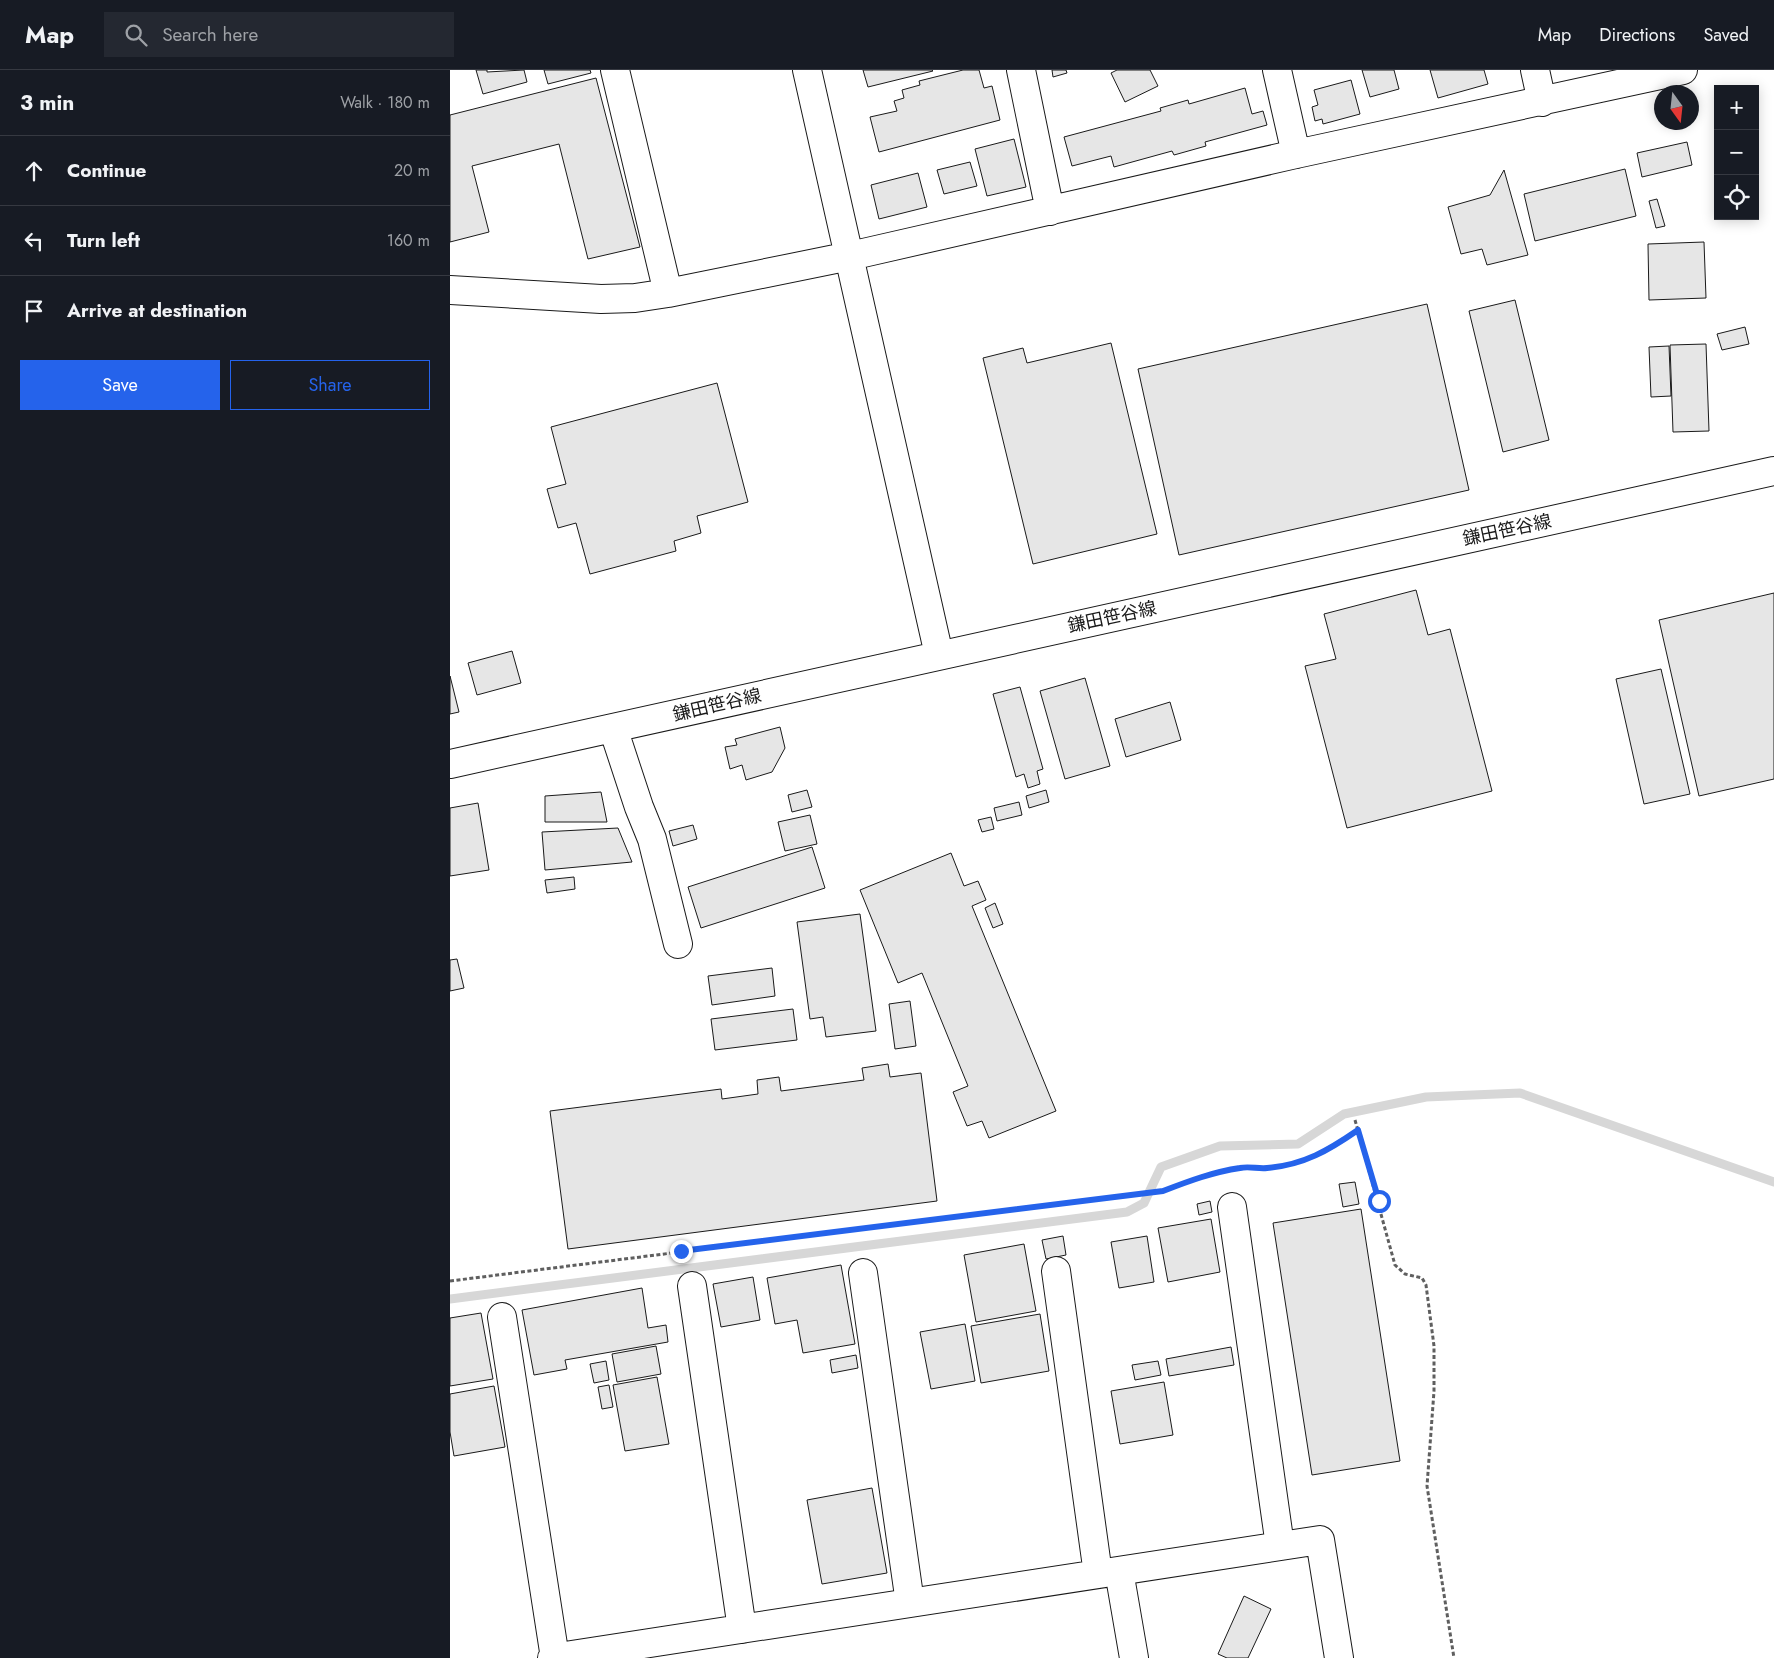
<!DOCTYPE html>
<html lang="en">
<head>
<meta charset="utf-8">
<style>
  :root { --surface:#171b24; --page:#242831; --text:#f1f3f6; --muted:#9ea1a6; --line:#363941; --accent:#2563eb }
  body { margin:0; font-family:Jost,"Noto Sans JP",sans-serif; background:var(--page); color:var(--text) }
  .controls { position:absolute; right:15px; top:15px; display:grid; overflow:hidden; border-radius:0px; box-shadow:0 2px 12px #0003 }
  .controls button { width:45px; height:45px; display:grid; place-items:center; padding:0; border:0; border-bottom:1px solid var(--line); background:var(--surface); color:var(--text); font:25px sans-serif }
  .compass { position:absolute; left:1204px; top:15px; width:45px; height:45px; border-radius:50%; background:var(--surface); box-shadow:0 2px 12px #0003; rotate:165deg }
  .stop { position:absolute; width:15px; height:15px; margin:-11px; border:4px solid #2563eb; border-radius:50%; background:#fff }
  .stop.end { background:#2563eb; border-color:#fff; box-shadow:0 1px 5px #0008 }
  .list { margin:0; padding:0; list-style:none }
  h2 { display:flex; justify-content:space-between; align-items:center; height:65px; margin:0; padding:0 20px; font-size:21px }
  h2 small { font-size:16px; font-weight:400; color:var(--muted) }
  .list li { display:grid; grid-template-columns:32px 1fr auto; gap:15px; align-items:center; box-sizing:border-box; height:70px; padding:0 20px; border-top:1px solid var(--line) }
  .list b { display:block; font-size:19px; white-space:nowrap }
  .list em { font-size:16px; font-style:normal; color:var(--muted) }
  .actions { display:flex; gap:10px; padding:15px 20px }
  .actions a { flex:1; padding:11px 0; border:1px solid var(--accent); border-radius:0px; text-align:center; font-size:18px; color:var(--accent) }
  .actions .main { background:var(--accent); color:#fff }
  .icon { flex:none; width:28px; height:28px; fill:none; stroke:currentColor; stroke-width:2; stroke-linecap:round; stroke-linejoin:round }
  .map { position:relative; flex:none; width:1324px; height:1588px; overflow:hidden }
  header { display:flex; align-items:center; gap:30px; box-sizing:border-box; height:70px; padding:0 25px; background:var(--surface); border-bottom:1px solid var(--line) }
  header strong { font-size:24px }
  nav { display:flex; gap:28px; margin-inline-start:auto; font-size:18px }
  .search { width:350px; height:45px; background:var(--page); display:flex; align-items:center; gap:12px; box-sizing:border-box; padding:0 18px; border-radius:0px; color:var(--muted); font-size:19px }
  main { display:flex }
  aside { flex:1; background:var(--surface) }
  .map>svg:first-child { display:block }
</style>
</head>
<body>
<header>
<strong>Map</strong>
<div class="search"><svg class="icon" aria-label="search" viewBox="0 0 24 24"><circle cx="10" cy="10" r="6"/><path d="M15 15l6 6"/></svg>Search here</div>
<nav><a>Map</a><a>Directions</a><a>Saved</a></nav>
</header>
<main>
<aside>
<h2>3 min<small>Walk · 180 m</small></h2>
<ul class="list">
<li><svg class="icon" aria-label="ahead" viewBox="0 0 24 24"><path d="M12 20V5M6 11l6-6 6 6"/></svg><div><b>Continue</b></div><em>20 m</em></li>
<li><svg class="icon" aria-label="left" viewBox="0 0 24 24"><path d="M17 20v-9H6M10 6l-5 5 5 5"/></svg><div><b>Turn left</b></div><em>160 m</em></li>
<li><svg class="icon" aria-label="arrive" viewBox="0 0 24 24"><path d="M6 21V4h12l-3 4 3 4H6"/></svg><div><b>Arrive at destination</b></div></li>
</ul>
<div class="actions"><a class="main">Save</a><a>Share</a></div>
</aside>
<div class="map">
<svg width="1324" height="1588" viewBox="0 0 1324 1588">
  <rect width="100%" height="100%" fill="#fff"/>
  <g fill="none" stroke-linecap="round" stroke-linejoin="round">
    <!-- stream -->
    <path stroke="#d7d7d7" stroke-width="9" d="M 0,1229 L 677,1142 L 694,1133 L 711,1097 L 770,1076 L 848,1074 L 894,1044 L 976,1027 L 1070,1023 L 1324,1112"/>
  </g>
  <!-- building -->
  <path fill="#e6e6e6" stroke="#1a1a1a" d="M 26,0 L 37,0 L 37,2 L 74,0 L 77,12 L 33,24 Z
    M 94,0 L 140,0 L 141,3 L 98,14 Z
    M 413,0 L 482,0 L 483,1 L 418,17 Z
    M 513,0 L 529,0 L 534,18 L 542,16 L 550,50 L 429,82 L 420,47 L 447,41 L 444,31 L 454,28 L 452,20 L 470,15 L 469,11 Z
    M 602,0 L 616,0 L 617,3 L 603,7 Z
    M 667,0 L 700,0 L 708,16 L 675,32 L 661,3 Z
    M 912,0 L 944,0 L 949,19 L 920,27 Z
    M 980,0 L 1034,0 L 1038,14 L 988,28 Z
    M 146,8 L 190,177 L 138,189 L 109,74 L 22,96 L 39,162 L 0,172 L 0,45 Z
    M 901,10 L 910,44 L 873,54 L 872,49 L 865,51 L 862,37 L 868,35 L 864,20 Z
    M 795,18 L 802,44 L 813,41 L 817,55 L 755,72 L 756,76 L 724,85 L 722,81 L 664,97 L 661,86 L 622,96 L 614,67 L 711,41 L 710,38 L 738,30 L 739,34 Z
    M 564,69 L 576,117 L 537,126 L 525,79 Z
    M 1237,72 L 1242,95 L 1192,107 L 1187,83 Z
    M 520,92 L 527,116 L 494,124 L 487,100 Z
    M 1175,99 L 1186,146 L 1085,171 L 1074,124 Z
    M 1054,100 L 1078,185 L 1037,195 L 1032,179 L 1011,184 L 998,137 L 1040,125 Z
    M 468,103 L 477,137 L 429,149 L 421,115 Z
    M 1207,129 L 1215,156 L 1206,158 L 1199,131 Z
    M 1254,172 L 1256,228 L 1199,230 L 1198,174 Z
    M 1065,230 L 1099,370 L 1053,382 L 1019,241 Z
    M 977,234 L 1019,420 L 729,485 L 688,299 Z
    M 1295,257 L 1299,274 L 1272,280 L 1267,264 Z
    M 661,273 L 707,464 L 583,494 L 533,288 L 573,278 L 577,293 Z
    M 1256,274 L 1259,361 L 1223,362 L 1220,275 Z
    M 1219,276 L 1221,326 L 1201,327 L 1199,277 Z
    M 267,313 L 298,432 L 247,446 L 251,463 L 224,471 L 226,481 L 140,504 L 126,453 L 108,458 L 97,419 L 116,414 L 101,357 Z
    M 966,520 L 978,565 L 1000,559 L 1042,721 L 897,758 L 855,596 L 886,589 L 874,544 Z
    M 1324,523 L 1324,709 L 1249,726 L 1209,550 Z
    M 62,581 L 71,613 L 27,625 L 18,593 Z
    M 1211,599 L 1240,724 L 1194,734 L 1166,609 Z
    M 0,606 L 9,642 L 0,644 Z
    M 635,608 L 660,696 L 615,709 L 590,621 Z
    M 570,617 L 593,699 L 587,701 L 590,714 L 578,718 L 574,704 L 566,707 L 543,624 Z
    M 720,632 L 731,670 L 676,687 L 665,649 Z
    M 330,657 L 335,678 L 322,702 L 296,710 L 292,695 L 280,699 L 275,677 L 287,675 L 285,669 Z
    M 357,720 L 362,737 L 342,742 L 338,725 Z
    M 596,720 L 599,732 L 579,738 L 576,726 Z
    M 151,722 L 157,752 L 95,752 L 95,726 Z
    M 569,732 L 572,745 L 547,751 L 544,738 Z
    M 28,733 L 39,800 L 0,806 L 0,738 Z
    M 360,745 L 367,774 L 335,781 L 328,752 Z
    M 541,747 L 544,759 L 532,762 L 528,750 Z
    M 243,755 L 247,769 L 223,776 L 219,761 Z
    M 168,758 L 182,792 L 95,800 L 92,762 Z
    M 362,777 L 375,818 L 251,858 L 238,817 Z
    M 501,783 L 514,816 L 528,811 L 536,830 L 522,836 L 606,1041 L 539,1068 L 532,1051 L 517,1056 L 503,1022 L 518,1016 L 472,903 L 448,913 L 410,820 Z
    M 124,807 L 125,819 L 97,823 L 95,810 Z
    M 545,833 L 553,854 L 543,858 L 535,838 Z
    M 410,844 L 426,961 L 376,967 L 373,947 L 360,949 L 347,852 Z
    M 7,889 L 14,918 L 0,921 L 0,890 Z
    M 322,898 L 325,926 L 262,935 L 258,906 Z
    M 460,931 L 466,976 L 445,979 L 439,934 Z
    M 343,939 L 347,970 L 265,980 L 261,949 Z
    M 438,994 L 440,1007 L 471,1003 L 487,1131 L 118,1179 L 100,1041 L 271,1019 L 272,1029 L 308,1024 L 307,1010 L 329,1007 L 331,1021 L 414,1010 L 412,998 Z
    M 905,1112 L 909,1134 L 893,1137 L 889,1114 Z
    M 760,1131 L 762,1142 L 749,1145 L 747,1134 Z
    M 911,1139 L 950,1391 L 862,1405 L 823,1153 Z
    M 761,1149 L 770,1202 L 718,1212 L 708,1158 Z
    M 613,1166 L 616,1185 L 596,1189 L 592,1170 Z
    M 697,1166 L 704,1212 L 669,1218 L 661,1172 Z
    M 574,1174 L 586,1241 L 526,1252 L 514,1185 Z
    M 391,1195 L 405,1274 L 353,1283 L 347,1250 L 325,1254 L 317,1208 Z
    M 303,1207 L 310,1250 L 271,1257 L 263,1214 Z
    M 192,1218 L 198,1258 L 216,1255 L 218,1272 L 115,1290 L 117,1299 L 84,1305 L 72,1240 Z
    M 31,1243 L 43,1309 L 0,1316 L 0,1248 Z
    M 590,1244 L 599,1301 L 531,1313 L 521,1256 Z
    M 515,1254 L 525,1311 L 481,1319 L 470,1262 Z
    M 206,1276 L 211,1304 L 167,1312 L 162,1284 Z
    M 781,1277 L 784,1295 L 719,1306 L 716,1289 Z
    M 406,1285 L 408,1298 L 382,1303 L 380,1290 Z
    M 156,1291 L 159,1310 L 144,1313 L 140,1294 Z
    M 708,1291 L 711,1305 L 685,1310 L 682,1295 Z
    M 207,1307 L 219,1374 L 175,1381 L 163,1315 Z
    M 714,1312 L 723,1365 L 670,1374 L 661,1321 Z
    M 159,1315 L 163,1337 L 152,1339 L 148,1317 Z
    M 44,1316 L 55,1377 L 4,1386 L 0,1362 L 0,1324 Z
    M 422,1418 L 437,1503 L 372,1514 L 357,1430 Z
    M 794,1526 L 821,1539 L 798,1588 L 777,1588 L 768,1584 Z"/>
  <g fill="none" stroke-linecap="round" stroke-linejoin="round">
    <defs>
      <path id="minor" d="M 165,0 L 218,223
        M 357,0 L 489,585
        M 571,0 L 600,141
        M 827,0 L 846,84
        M 1085,0 L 1092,32
        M 0,220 L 151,229 L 185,228 L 218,223 L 400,186 L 846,84 L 1233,0
        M 163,658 L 189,737 L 202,769 L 228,874
        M 0,694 L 1324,401
        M 782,1137 L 830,1476
        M 606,1201 L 648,1504
        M 413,1203 L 460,1533
        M 242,1216 L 292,1559
        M 52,1247 L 105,1588
        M 669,1501 L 684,1588
        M 102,1588 L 870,1470 L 889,1588"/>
    </defs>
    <!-- minor casing -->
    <use href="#minor" stroke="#1a1a1a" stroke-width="30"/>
    <!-- path -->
    <path stroke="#5f5f5f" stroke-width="3" stroke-dasharray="4 2.5" stroke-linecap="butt" d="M 905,1050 L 945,1195 L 955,1204 L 972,1208 L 976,1215 L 984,1276 L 984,1321 L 977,1416 L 1004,1588
      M 0,1211 L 713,1121 C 739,1111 763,1102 790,1098 C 799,1096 808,1099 817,1098 C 854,1095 879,1080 908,1060"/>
    <!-- minor -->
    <use href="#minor" stroke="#fff" stroke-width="28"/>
  </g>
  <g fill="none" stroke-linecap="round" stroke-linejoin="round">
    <!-- route -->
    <path stroke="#2563eb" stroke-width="6" d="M 231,1181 L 713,1121 C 739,1111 763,1102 790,1098 C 799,1096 808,1099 817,1098 C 854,1095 879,1080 908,1060 L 929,1131"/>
  </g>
  <g text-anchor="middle" stroke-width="4" stroke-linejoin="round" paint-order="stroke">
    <!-- street labels -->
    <g font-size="18" fill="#1a1a1a" stroke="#fff">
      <text transform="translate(1057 460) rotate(-12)" y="6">鎌田笹谷線</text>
      <text transform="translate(662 547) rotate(-12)" y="6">鎌田笹谷線</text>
      <text transform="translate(267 635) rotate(-13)" y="6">鎌田笹谷線</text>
    </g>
  </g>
</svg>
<div class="controls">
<button>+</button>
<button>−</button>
<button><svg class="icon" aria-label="locate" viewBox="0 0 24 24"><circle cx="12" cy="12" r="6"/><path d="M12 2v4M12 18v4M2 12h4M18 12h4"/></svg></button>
</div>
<svg class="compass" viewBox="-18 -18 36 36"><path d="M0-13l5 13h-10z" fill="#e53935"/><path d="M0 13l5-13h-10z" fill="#9ea1a6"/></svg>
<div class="stop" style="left:929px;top:1131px"></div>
<div class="stop end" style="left:231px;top:1181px"></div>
</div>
</main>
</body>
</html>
